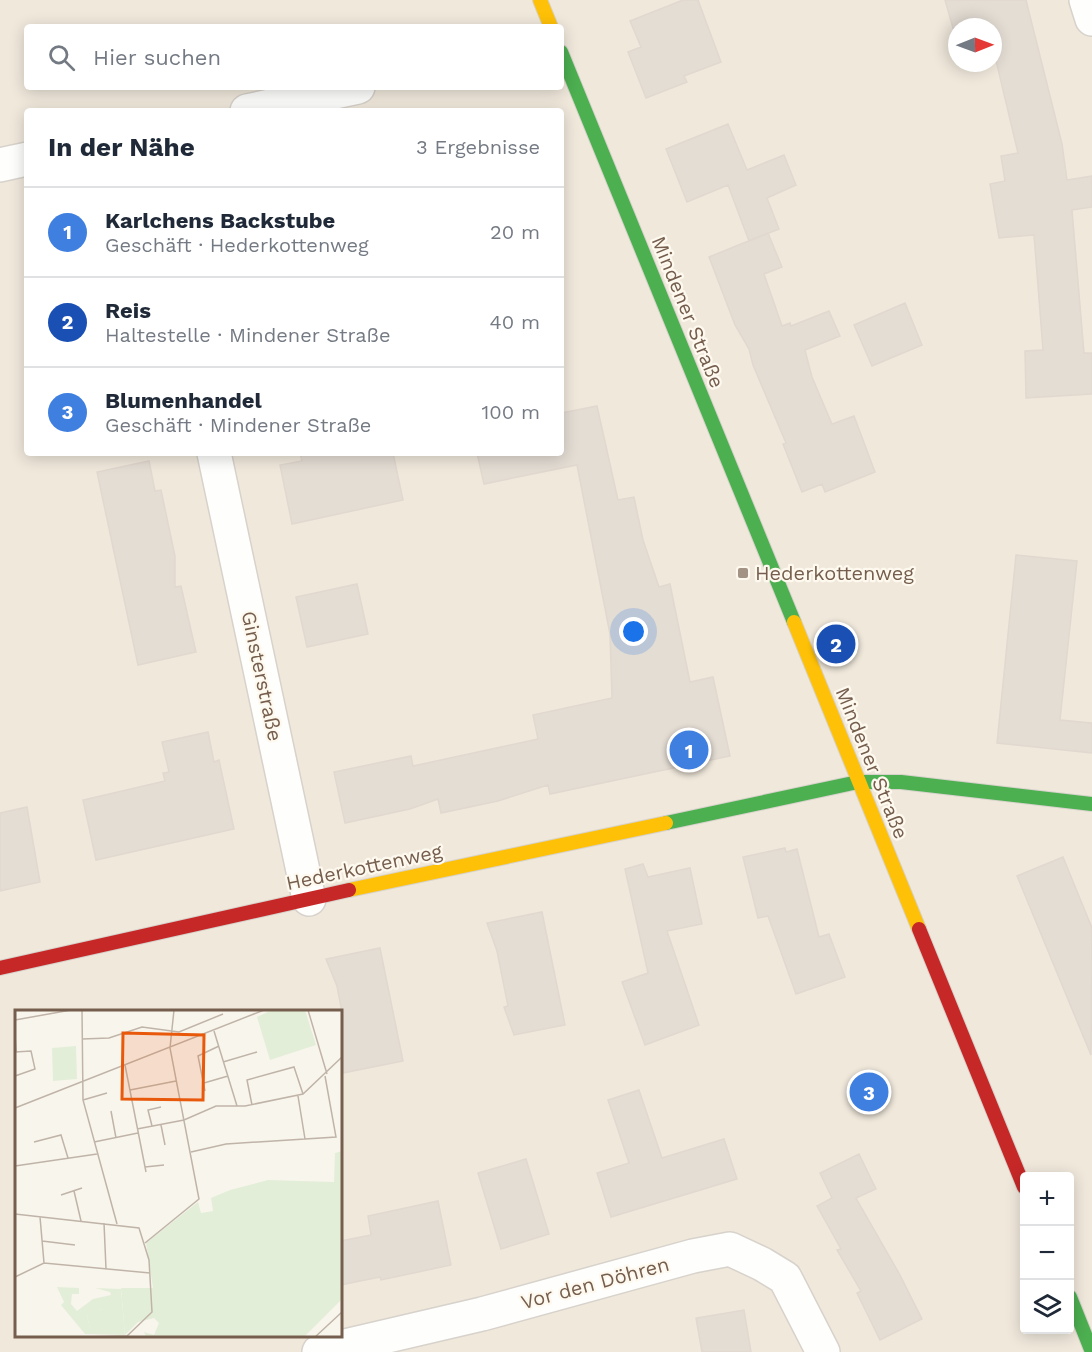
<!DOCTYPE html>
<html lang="de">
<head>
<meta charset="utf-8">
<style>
  :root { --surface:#fff; --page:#f6f6f7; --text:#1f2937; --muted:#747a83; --line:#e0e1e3; --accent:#5a595a }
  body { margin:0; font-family:"Work Sans",sans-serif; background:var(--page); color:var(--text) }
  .controls { position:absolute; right:18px; bottom:18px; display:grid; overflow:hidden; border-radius:6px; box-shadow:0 3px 15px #0003 }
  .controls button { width:54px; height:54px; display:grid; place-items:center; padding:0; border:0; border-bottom:2px solid var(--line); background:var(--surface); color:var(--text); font:30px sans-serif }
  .compass { position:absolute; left:948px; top:18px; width:54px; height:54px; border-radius:50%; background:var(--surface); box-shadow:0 3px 15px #0003; rotate:89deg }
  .you { position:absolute; left:634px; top:632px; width:21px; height:21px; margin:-15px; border:4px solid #fff; border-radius:50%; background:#1a73e8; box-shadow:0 0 0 9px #1a73e833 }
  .badge { display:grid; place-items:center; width:39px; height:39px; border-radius:50%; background:var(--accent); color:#fff; font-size:20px; font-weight:700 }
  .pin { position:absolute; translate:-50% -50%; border:3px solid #fff; box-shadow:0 2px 6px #0006 }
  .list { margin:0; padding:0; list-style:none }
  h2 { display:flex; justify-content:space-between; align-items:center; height:78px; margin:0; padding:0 24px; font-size:26px }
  h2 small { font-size:20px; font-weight:400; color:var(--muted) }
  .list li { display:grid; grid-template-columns:39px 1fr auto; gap:18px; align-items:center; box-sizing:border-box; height:90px; padding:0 24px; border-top:2px solid var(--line) }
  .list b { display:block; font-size:22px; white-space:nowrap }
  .list p { margin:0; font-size:20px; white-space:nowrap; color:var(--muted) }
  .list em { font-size:20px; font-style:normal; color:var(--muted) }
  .icon { flex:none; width:33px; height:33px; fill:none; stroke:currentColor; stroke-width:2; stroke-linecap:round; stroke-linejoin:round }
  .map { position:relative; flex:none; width:1092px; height:1352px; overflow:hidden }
  .search { position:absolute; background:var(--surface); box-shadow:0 3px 15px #0003; left:24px; top:24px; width:540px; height:66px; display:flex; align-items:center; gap:15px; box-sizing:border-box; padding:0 21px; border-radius:6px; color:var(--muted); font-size:22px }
  .panel { position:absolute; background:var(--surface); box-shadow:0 3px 15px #0003; left:24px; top:108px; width:540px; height:348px; border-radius:6px }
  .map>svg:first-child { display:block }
</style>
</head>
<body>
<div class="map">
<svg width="1092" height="1352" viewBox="0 0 1092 1352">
  <rect width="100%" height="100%" fill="#f8f5ed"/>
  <!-- residential -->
  <path fill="#f0e8db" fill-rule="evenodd" d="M 0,0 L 1092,0 L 1092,1352 L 0,1352 ZM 27,27 L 561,27 L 561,87 L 27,87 ZM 957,27 L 993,27 L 993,63 L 957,63 ZM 27,111 L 561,111 L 561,453 L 27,453 ZM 16,1012 L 340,1012 L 340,1336 L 16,1336 ZM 1024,1176 L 1070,1176 L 1070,1330 L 1024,1330 Z"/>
  <!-- building -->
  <path fill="#e4ddd4" stroke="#e1d8cf" stroke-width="1.5" d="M 683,0 L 698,0 L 721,62 L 684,76 L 687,82 L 646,98 L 628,52 L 641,47 L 630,21 Z
    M 945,0 L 1026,0 L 1062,144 L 1067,180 L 1092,176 L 1092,207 L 1072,210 L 1084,353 L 1092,353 L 1092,394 L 1026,398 L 1025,351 L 1043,350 L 1034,235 L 999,238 L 990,184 L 1005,181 L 1001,156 L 1018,153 L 993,48 L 993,27 L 957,27 L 957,42 Z
    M 728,124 L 747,170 L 784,155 L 796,185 L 767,198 L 779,229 L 749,241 L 728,185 L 687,202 L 666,149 Z
    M 768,233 L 782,267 L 764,274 L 782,326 L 790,323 L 791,326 L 829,311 L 840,336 L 805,350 L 812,377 L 832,424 L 854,416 L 875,472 L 825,492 L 822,484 L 802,492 L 783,444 L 786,443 L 753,365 L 749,349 L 735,325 L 709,257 Z
    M 905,303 L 922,345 L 872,366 L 854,325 Z
    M 597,406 L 618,500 L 634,497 L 643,540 L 659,587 L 670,584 L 690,682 L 713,677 L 730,756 L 550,794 L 548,785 L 498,801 L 441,813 L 438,799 L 410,809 L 345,823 L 334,772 L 411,756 L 413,766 L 538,739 L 533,715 L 612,698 L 610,634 L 577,465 L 484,484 L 477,453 L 561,453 L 561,413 Z
    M 300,453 L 393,453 L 403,500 L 292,524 L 280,465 L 302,461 Z
    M 149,461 L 155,491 L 161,490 L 175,556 L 175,587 L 181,586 L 196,652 L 138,665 L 97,472 Z
    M 1016,555 L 1077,561 L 1060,720 L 1092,723 L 1092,753 L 997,743 Z
    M 357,584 L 368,634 L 307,647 L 296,597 Z
    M 208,732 L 214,762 L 219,760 L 234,829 L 96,860 L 83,800 L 165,781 L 163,773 L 169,772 L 162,742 Z
    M 27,807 L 40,882 L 0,891 L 0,813 Z
    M 785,848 L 786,852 L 797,849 L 819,937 L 829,934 L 845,977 L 796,994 L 768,916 L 758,918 L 743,857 Z
    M 1063,857 L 1092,928 L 1091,1055 L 1017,876 Z
    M 643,864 L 648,877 L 690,868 L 702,924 L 667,931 L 699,1025 L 645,1045 L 622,982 L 648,973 L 625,869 Z
    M 542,912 L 565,1025 L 514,1035 L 504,1007 L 508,1006 L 497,951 L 487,923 Z
    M 380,948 L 403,1061 L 343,1073 L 343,1017 L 337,986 L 326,959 Z
    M 639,1090 L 662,1158 L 724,1139 L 737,1179 L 611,1217 L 597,1173 L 629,1163 L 608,1100 Z
    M 859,1154 L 876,1189 L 856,1198 L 900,1275 L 922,1319 L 880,1340 L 857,1293 L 861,1291 L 837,1250 L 841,1249 L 817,1206 L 832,1198 L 820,1173 Z
    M 526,1159 L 549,1234 L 501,1249 L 478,1173 Z
    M 438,1201 L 451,1265 L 381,1280 L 380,1277 L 340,1285 L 340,1241 L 371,1235 L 368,1216 Z
    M 744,1310 L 751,1352 L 702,1352 L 696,1318 Z"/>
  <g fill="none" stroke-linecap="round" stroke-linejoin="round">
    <defs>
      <path id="street" d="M 1086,0 L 1092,19
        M 247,111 L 358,87
        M 0,165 L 27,159
        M 214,453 L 309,899
        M 319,1352 L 482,1314 L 693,1256 L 730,1249 L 762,1264 L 785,1278 L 823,1352"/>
      <path id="fast" d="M 561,52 L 794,622
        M 666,823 L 858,782 L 901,782 L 1092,804
        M 1070,1297 L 1092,1352"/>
      <path id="slow" d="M 540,0 L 551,27
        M 794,622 L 919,929
        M 349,890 L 666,823"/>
      <path id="jam" d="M 919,929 L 1024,1187
        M 0,968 L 349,890"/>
    </defs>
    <!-- street casing -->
    <use href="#street" stroke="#d7d2cb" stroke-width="36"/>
    <!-- fast casing -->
    <use href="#fast" stroke="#d7d2cb" stroke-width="16"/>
    <!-- slow casing -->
    <use href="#slow" stroke="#d7d2cb" stroke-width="16"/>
    <!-- jam casing -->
    <use href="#jam" stroke="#d7d2cb" stroke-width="16"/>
    <!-- street -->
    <use href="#street" stroke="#fefefc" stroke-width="33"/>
    <!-- fast -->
    <use href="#fast" stroke="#4caf50" stroke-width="14"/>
    <!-- slow -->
    <use href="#slow" stroke="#ffc107" stroke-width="14"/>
    <!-- jam -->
    <use href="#jam" stroke="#c62828" stroke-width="14"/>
  </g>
  <!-- markers -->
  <rect fill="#a39385" stroke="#fef9ef" stroke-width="2" x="737" y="567" width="12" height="12" rx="3"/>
  <g text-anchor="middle" stroke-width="4.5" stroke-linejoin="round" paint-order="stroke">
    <!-- street labels -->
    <g font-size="20" fill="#755e4d" stroke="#fef9ef">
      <text transform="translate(688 312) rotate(68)" y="7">Mindener Straße</text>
      <text transform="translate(262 676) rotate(78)" y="7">Ginsterstraße</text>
      <text transform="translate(872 763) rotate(68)" y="7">Mindener Straße</text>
      <text transform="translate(364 867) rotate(-12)" y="7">Hederkottenweg</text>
      <text transform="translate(595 1283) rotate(-15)" y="7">Vor den Döhren</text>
    </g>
    <!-- poi labels -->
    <g font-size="20" fill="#755e4d" stroke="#fef9ef" text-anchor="start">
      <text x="755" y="580">Hederkottenweg</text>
    </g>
  </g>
  <!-- overview -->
  <g transform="translate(15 1010)">
    <rect width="327" height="327" fill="#f8f5ed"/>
    <path d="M 61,36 L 62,69 L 38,71 L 37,38 ZM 90,299 L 90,318 L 75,318 L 72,306 L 75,300 Z" fill="#e3eed8"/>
    <path d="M 42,277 L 64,278 L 64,284 L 57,284 L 56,294 L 62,301 L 78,289 L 96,285 L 95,282 L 80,278 L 106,279 L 110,325 L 70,324 L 46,295 L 49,292 ZM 89,299 L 90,318 L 75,318 L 72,306 L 75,301 Z" fill="#e3eed8" fill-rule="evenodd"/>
    <path d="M 257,0 L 290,0 L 301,35 L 255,50 L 242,7 Z" fill="#e3eed8"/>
    <path d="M 327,141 L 327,289 L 289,327 L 131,327 L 129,322 L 139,325 L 144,313 L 139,308 L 123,312 L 110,325 L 106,278 L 138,278 L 131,233 L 183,192 L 186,203 L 198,201 L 196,188 L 215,180 L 253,170 L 319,172 L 320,143 Z" fill="#e3eed8"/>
    <path fill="none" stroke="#c0b4a8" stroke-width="1.5" d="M 67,0 L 68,90 L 102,214M 293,0 L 312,64M 0,10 L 56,0M 199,21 L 222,96M 0,24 L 1,42M 67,29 L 94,28 L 127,17 L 164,22 L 208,4M 0,42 L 16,41 L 20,59 L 0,66M 208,52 L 242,42M 110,55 L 131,162M 189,73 L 213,66M 115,80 L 161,71M 190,81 L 183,46 L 204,36M 283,86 L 290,129M 68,90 L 92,83M 237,95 L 232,70 L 279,57 L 288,84M 0,98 L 249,0M 96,101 L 101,128M 146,115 L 150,135M 137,116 L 133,100 L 146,97M 122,119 L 169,110 L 201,96 L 230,96 L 288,84 L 327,47M 19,132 L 46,125 L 53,148M 79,132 L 123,123M 176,142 L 211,134 L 321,127 L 310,66M 0,156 L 82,144M 130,157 L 149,155M 59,181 L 66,211M 46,185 L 67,178M 0,204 L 124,218 L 134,250 L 137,302 L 112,326 L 69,327M 25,207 L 29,253M 89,213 L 91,259M 27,231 L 60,235M 130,233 L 184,189 L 155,38 L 159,0M 0,267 L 29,253 L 135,263M 300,327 L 327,302"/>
    <path fill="#e8590c" fill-opacity="0.15" stroke="#e8590c" stroke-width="3" d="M 108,23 L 189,25 L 188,90 L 107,89 Z"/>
    <rect width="327" height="327" fill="none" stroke="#755e4d" stroke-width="3"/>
  </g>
</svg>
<div class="controls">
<button>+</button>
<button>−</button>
<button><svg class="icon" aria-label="layers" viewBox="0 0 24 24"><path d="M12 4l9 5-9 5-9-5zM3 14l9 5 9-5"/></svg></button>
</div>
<svg class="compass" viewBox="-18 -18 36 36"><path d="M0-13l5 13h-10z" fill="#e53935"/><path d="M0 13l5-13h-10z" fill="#747a83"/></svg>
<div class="you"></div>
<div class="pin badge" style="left:689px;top:750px;background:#3f7fe0">1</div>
<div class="pin badge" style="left:836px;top:644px;background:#1a4fb4">2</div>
<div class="pin badge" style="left:869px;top:1092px;background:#3f7fe0">3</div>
<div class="search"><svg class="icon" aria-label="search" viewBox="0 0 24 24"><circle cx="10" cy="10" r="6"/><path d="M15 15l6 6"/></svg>Hier suchen</div>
<section class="panel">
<h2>In der Nähe<small>3 Ergebnisse</small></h2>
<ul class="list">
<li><span class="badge" style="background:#3f7fe0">1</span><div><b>Karlchens Backstube</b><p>Geschäft · Hederkottenweg</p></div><em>20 m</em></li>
<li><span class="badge" style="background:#1a4fb4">2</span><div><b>Reis</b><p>Haltestelle · Mindener Straße</p></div><em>40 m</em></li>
<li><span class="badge" style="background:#3f7fe0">3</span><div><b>Blumenhandel</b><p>Geschäft · Mindener Straße</p></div><em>100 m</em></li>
</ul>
</section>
</div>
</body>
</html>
